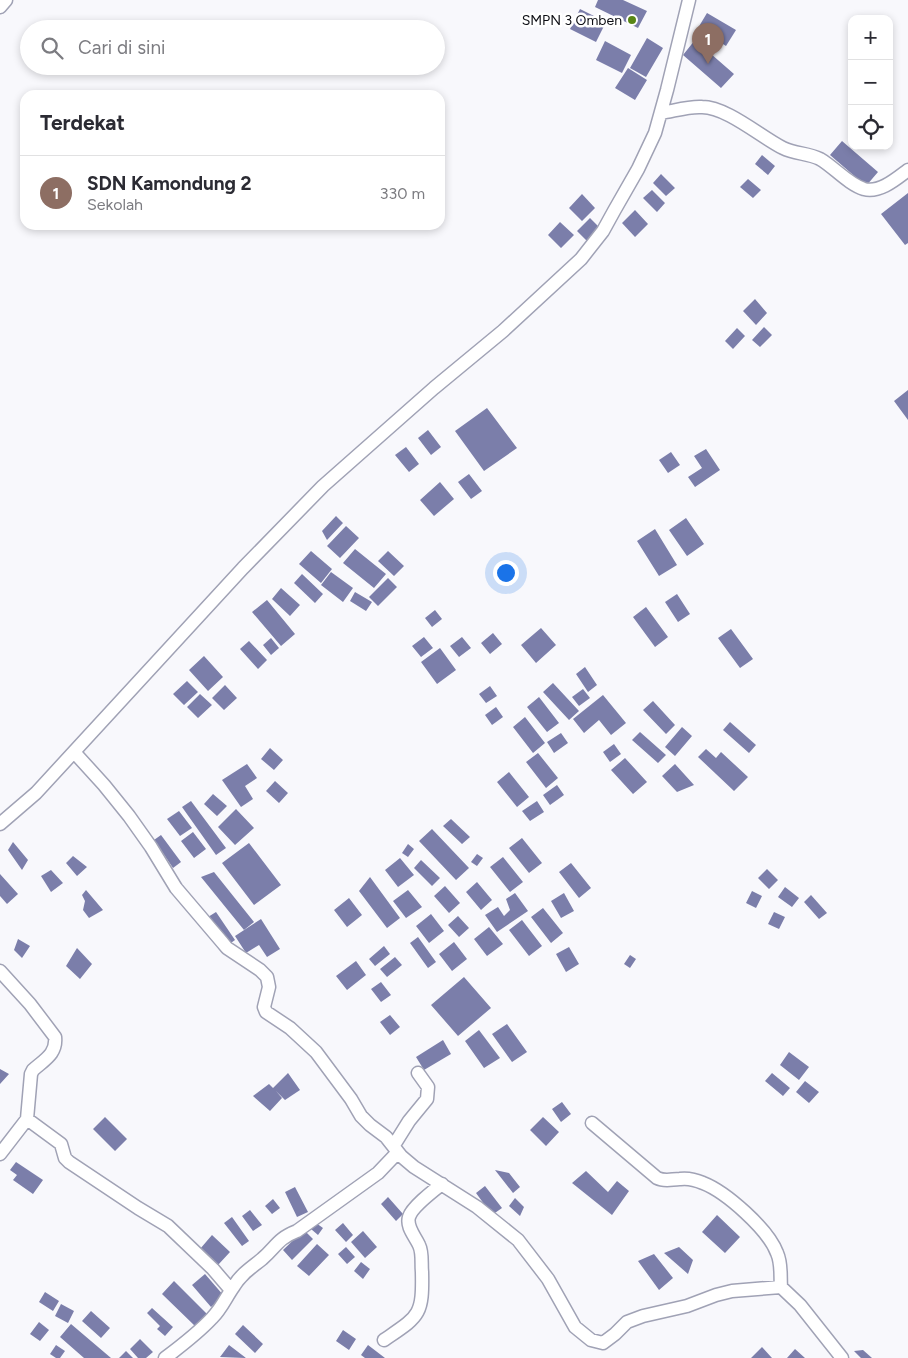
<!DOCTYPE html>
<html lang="id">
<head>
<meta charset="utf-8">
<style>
  :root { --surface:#fff; --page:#f2f2f3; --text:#2b2b33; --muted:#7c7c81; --line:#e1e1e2; --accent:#d93025 }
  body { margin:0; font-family:Figtree,sans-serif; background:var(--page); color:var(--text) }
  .controls { position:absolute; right:15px; top:15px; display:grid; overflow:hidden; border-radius:10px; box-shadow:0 2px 8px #0003 }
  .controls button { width:45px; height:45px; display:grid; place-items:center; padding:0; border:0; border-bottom:1px solid var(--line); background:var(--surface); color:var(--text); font:25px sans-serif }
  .you { position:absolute; left:505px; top:572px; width:18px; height:18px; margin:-12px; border:4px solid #fff; border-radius:50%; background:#1a73e8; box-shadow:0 0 0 8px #1a73e833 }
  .badge { display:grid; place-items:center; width:32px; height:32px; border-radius:50%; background:var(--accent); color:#fff; font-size:16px; font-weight:700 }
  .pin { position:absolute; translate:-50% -41px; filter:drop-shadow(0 1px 2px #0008) }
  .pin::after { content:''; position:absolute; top:26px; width:18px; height:15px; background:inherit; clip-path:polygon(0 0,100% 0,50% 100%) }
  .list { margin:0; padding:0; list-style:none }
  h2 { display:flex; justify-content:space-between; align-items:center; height:65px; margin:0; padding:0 20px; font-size:21px }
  h2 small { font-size:16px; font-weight:400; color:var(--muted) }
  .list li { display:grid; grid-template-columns:32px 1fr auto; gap:15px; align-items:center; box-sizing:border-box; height:75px; padding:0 20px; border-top:1px solid var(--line) }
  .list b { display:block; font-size:19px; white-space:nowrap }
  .list p { margin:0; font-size:16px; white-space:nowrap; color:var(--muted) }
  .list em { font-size:16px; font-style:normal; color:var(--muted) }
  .icon { flex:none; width:28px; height:28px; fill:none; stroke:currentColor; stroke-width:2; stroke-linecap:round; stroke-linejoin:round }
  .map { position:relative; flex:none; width:908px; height:1358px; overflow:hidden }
  .search { position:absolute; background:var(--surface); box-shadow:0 2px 8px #0003; left:20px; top:20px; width:425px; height:55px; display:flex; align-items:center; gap:12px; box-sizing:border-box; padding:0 18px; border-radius:28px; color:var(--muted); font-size:19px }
  .panel { position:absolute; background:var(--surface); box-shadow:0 2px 8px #0003; left:20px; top:90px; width:425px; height:140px; border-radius:15px }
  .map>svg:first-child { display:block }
</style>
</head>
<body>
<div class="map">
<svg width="908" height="1358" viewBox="0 0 908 1358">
  <rect width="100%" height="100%" fill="#f8f8fc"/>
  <!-- building -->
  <path fill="#7b7eaa" d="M 598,0 L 623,0 L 647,11 L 638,28 L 595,7 Z
    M 580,9 L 606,22 L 596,42 L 570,29 Z
    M 707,13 L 736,30 L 726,46 L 698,28 Z
    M 647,38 L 663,48 L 646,77 L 630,68 Z
    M 695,40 L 734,74 L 721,88 L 683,55 Z
    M 605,41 L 631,55 L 622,73 L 596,60 Z
    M 628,68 L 647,80 L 635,100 L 615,88 Z
    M 842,141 L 878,172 L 866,186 L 830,155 Z
    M 762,155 L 775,166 L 768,175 L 755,164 Z
    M 661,174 L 675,188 L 666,196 L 653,183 Z
    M 748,179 L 761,190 L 753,198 L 740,187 Z
    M 652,190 L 665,203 L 657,212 L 643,198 Z
    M 908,193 L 908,243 L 905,245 L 881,214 Z
    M 582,194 L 595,208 L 582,221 L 569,208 Z
    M 635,210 L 648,224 L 635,237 L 622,223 Z
    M 590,218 L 603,231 L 590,244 L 577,231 Z
    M 560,222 L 574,235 L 561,248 L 548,235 Z
    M 755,299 L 767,313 L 756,325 L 743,311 Z
    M 764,327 L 772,335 L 760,347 L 752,340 Z
    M 737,328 L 745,336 L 733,349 L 725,341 Z
    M 908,390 L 908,420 L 894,401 Z
    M 487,408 L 517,448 L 484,471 L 455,431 Z
    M 428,430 L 441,447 L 431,455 L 418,438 Z
    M 406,447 L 419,464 L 409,472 L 395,455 Z
    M 706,449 L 720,470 L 695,487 L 688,477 L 702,468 L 694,456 Z
    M 671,452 L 680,465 L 668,473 L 659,460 Z
    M 469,474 L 482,491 L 471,499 L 458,482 Z
    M 440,482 L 454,499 L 434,516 L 420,500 Z
    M 336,516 L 343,523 L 327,540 L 322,531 Z
    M 686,518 L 704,544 L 687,556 L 669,530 Z
    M 346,526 L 359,538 L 340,558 L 327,546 Z
    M 655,529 L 677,565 L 659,576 L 637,541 Z
    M 355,549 L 386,574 L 374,588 L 343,563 Z
    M 311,551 L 332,569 L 321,583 L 299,564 Z
    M 388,551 L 404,566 L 394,576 L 378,561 Z
    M 331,572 L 353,588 L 343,602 L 321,585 Z
    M 302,574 L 323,594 L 315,603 L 294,583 Z
    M 388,578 L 397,587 L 378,606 L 369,597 Z
    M 281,588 L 300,605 L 290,616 L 272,599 Z
    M 355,592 L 372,602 L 366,611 L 350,601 Z
    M 677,594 L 690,614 L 678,622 L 665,602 Z
    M 267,600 L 295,634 L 281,646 L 252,612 Z
    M 646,607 L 668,637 L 655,647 L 633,617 Z
    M 435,610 L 442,619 L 432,627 L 425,618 Z
    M 541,628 L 556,645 L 536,663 L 521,645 Z
    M 731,629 L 753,659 L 740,668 L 718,638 Z
    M 493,633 L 502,644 L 490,654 L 481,643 Z
    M 424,637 L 433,648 L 421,657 L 412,646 Z
    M 462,637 L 471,648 L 459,657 L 450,646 Z
    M 271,638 L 279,648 L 271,655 L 263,645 Z
    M 249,641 L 267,660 L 258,669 L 240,649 Z
    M 440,648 L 456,670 L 437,684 L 421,662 Z
    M 204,656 L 223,677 L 208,691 L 189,670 Z
    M 585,667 L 597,685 L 588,692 L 576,674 Z
    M 187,681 L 198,692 L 184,705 L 173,694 Z
    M 553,683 L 579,711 L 569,720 L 543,692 Z
    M 225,685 L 237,698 L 224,710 L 212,698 Z
    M 490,686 L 497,696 L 486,703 L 479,694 Z
    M 583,689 L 590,698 L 579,706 L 572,697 Z
    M 200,694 L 212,705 L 198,718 L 187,707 Z
    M 603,695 L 626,723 L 611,735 L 599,720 L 584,733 L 573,719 Z
    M 539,697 L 559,723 L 547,732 L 527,707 Z
    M 653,701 L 675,725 L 666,734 L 643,710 Z
    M 496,707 L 503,717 L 492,725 L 485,715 Z
    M 525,717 L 545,743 L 533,753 L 513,727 Z
    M 730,722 L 756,745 L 749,753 L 723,730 Z
    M 682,727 L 692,736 L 675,756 L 665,747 Z
    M 640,732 L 666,755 L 658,763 L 632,740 Z
    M 561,733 L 568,743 L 554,753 L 547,742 Z
    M 614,744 L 621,754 L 610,762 L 603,752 Z
    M 270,748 L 283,760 L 274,770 L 261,759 Z
    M 706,749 L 716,758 L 721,752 L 748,777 L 734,791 L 698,757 Z
    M 538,753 L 558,778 L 546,788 L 526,762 Z
    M 625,758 L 647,782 L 633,794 L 611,770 Z
    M 247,764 L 257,778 L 245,786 L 253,799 L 241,807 L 222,780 Z
    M 675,764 L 694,785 L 677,792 L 662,776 Z
    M 509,772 L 529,797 L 517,807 L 497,782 Z
    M 275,781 L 288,793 L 279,803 L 266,791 Z
    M 557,785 L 564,795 L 550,805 L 543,795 Z
    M 213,794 L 227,806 L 217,816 L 204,804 Z
    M 191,801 L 226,848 L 216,855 L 182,807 Z
    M 537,801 L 544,812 L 530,821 L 522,811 Z
    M 236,809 L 254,828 L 235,845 L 218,827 Z
    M 179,811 L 192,828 L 180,836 L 167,819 Z
    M 451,819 L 470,837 L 462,844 L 443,826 Z
    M 432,829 L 469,868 L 456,880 L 419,841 Z
    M 193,832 L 206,849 L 194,858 L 181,841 Z
    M 161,835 L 181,862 L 173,868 L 154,840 Z
    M 522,838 L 542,863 L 529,873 L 509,848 Z
    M 13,842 L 28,860 L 22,870 L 8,850 Z
    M 249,843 L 281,885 L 254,905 L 222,863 Z
    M 408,844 L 414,849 L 408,857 L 402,853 Z
    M 477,854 L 483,858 L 477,866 L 471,862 Z
    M 73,856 L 87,867 L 77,876 L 66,863 Z
    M 503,857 L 523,882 L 510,892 L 490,867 Z
    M 400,858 L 414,875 L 398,887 L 385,870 Z
    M 421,860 L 440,878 L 432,886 L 414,868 Z
    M 571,863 L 591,888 L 579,898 L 559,872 Z
    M 767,869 L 778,880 L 769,889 L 758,878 Z
    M 51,870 L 63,883 L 51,892 L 41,876 Z
    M 214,872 L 254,922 L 244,930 L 201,877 Z
    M 0,874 L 18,894 L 7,904 L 0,896 Z
    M 370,877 L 400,918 L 387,928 L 359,891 Z
    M 477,882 L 492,900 L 481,910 L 466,892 Z
    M 445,886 L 460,903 L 449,913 L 434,896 Z
    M 785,887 L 799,898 L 792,907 L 778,897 Z
    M 86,890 L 103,910 L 89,918 L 83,910 L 85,901 L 82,895 Z
    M 408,890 L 422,907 L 406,918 L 393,901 Z
    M 752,891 L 762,896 L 756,908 L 746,903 Z
    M 515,893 L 528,911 L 497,932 L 485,915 L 498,907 L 504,916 L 510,910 L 506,899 Z
    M 564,893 L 574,911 L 561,918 L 551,901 Z
    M 811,895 L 827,913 L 819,919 L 804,902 Z
    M 349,898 L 362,915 L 347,927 L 334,910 Z
    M 543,908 L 563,933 L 551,943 L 531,917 Z
    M 216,912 L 235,940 L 228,945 L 208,917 Z
    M 774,912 L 785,917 L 779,929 L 768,924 Z
    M 431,914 L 444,931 L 429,943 L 416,926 Z
    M 458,916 L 469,928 L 459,937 L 448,925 Z
    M 261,919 L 280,949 L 267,957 L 259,945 L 246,953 L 235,936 Z
    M 522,920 L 542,946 L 529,956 L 509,930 Z
    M 489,927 L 503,944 L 487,956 L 474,939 Z
    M 418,937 L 436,962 L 428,968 L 410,943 Z
    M 18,939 L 30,946 L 22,958 L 14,950 Z
    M 454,942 L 467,959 L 452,971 L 439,954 Z
    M 384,946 L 390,954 L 375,966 L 369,959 Z
    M 569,947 L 579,964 L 566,972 L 556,954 Z
    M 77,948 L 92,964 L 80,979 L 66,966 Z
    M 630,955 L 636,959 L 630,968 L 624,964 Z
    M 395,957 L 402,965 L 387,977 L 380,969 Z
    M 356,961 L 366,975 L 347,990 L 336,976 Z
    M 464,977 L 491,1008 L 458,1036 L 431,1005 Z
    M 381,982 L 391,995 L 381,1002 L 371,989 Z
    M 390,1015 L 400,1027 L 390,1035 L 380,1022 Z
    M 507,1024 L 527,1052 L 512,1062 L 492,1034 Z
    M 479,1030 L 500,1058 L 484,1068 L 465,1041 Z
    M 443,1040 L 451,1054 L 424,1070 L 416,1057 Z
    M 789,1052 L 809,1067 L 799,1080 L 780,1065 Z
    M 0,1069 L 9,1074 L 0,1084 Z
    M 288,1073 L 300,1090 L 285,1100 L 276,1091 L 282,1098 L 270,1111 L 253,1096 L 269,1084 L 273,1088 Z
    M 772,1073 L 790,1088 L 783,1096 L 765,1081 Z
    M 805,1081 L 819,1092 L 809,1103 L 796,1092 Z
    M 562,1102 L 571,1114 L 561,1122 L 552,1109 Z
    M 105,1117 L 127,1139 L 115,1151 L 93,1129 Z
    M 543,1117 L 559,1132 L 546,1146 L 530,1130 Z
    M 16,1162 L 43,1180 L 33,1194 L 13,1180 L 17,1175 L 10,1170 Z
    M 495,1170 L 509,1173 L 520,1187 L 513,1193 Z
    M 586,1171 L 608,1192 L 617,1181 L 629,1191 L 612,1215 L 572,1183 Z
    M 485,1186 L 502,1208 L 492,1215 L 476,1193 Z
    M 295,1187 L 308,1212 L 297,1217 L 285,1192 Z
    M 388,1197 L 403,1214 L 396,1221 L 381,1204 Z
    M 515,1198 L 524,1207 L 520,1216 L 509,1206 Z
    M 273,1199 L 280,1208 L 272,1214 L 265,1206 Z
    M 250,1210 L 262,1225 L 253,1231 L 242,1216 Z
    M 717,1215 L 740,1237 L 725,1253 L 702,1232 Z
    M 232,1217 L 249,1241 L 242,1246 L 224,1223 Z
    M 316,1223 L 323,1228 L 318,1235 L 311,1229 Z
    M 343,1223 L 353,1235 L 346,1242 L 335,1230 Z
    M 304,1230 L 313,1239 L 292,1260 L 283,1250 Z
    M 363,1231 L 377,1247 L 365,1258 L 351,1242 Z
    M 212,1235 L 230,1252 L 218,1265 L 200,1249 Z
    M 317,1244 L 329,1255 L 309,1276 L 297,1266 Z
    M 346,1247 L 355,1257 L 347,1264 L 338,1254 Z
    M 679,1247 L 693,1260 L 688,1274 L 664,1253 Z
    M 654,1254 L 673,1278 L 659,1290 L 638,1261 Z
    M 361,1262 L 370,1269 L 363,1279 L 354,1271 Z
    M 205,1274 L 224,1296 L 211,1307 L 192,1285 Z
    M 174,1281 L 208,1315 L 196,1327 L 162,1294 Z
    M 45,1292 L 59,1301 L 53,1311 L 39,1302 Z
    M 61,1304 L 74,1311 L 68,1323 L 55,1316 Z
    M 152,1308 L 173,1327 L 165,1336 L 157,1329 L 160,1326 L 147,1313 Z
    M 91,1311 L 110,1328 L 101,1338 L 82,1321 Z
    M 39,1322 L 49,1330 L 40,1341 L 30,1334 Z
    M 71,1324 L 111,1358 L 84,1358 L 60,1337 Z
    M 243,1325 L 263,1344 L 255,1353 L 235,1334 Z
    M 343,1330 L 356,1339 L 349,1350 L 336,1341 Z
    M 140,1339 L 153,1352 L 146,1358 L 138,1358 L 130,1349 Z
    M 56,1345 L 65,1351 L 60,1358 L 56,1358 L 50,1354 Z
    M 229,1345 L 246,1358 L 220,1357 Z
    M 368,1345 L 385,1358 L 365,1358 L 361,1355 Z
    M 762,1347 L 772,1358 L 751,1358 Z
    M 795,1349 L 805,1358 L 787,1358 Z
    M 863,1350 L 872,1358 L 861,1358 L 854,1351 Z
    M 126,1351 L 133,1358 L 119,1358 Z"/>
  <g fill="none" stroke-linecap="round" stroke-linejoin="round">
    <defs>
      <path id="minor" d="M 0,7 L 6,0
        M 661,113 C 674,111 689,106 702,107 C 727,107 761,137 783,148 C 795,154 808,153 820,159 C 834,167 848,184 864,189 C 880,193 896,179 908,170
        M 74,752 L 104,785 L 129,816 L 151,847 L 176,888 L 222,942 L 227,948 L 260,970 L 267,977 L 269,987 L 264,1007 L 266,1012 L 290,1028 L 316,1052 L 351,1099 L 361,1116 L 370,1125 L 386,1137 L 401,1156 L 414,1167 L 477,1207 L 518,1240 L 548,1279 L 575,1327 L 591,1340 L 603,1343 L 615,1334 L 627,1322 L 643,1316 L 687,1306 L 716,1295 L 732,1291 L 781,1287 L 800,1305 L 842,1358
        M 0,824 L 36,793 L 243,568 L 323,486 L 434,388 L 503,331 L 581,259 L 603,231 L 614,211 L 638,169 L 655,133 L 667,90 L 689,0
        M 0,971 L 30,1004 L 55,1037 C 57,1054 44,1060 33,1070 L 31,1074 L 27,1119 L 0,1154
        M 27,1119 L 61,1144 L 65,1158 L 69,1162 L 138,1208 L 168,1226 L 213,1269 L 231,1290
        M 592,1123 L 657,1178 C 665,1182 672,1179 680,1179 C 687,1178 696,1180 703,1183 C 726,1192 768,1229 777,1253 C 782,1264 780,1275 781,1287
        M 394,1145 L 409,1121 L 427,1099 L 428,1087 L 418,1073
        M 384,1340 C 419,1316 423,1316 422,1272 C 421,1263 423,1253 419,1245 C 415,1236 406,1227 409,1217 C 412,1207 433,1191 442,1184
        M 165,1358 C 181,1346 198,1333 212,1318 C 222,1308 226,1297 234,1286 C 241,1274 251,1268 262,1259 C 277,1246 277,1239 297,1231 L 378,1173 L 398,1152"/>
    </defs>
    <!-- minor casing -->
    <use href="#minor" stroke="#a0a2b5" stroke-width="15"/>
    <!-- minor -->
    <use href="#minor" stroke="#fff" stroke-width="12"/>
  </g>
  <!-- markers -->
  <circle fill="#588615" stroke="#fff" stroke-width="2" cx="632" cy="20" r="5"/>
  <g text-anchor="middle" stroke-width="5" stroke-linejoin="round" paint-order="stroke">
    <!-- poi labels -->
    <g font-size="14" fill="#0d0e14" stroke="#fff" text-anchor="end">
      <text x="622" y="25">SMPN 3 Omben</text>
    </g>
  </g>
</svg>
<div class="controls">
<button>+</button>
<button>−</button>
<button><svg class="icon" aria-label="locate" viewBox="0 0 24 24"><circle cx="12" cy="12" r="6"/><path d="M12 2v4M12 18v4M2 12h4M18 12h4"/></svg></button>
</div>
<div class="you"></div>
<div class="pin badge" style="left:708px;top:64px;background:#8d6e63">1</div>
<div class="search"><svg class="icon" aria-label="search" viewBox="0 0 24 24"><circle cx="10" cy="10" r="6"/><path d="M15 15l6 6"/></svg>Cari di sini</div>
<section class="panel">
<h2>Terdekat<small></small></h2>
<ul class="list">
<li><span class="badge" style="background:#8d6e63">1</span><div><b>SDN Kamondung 2</b><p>Sekolah</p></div><em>330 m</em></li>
</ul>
</section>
</div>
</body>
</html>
